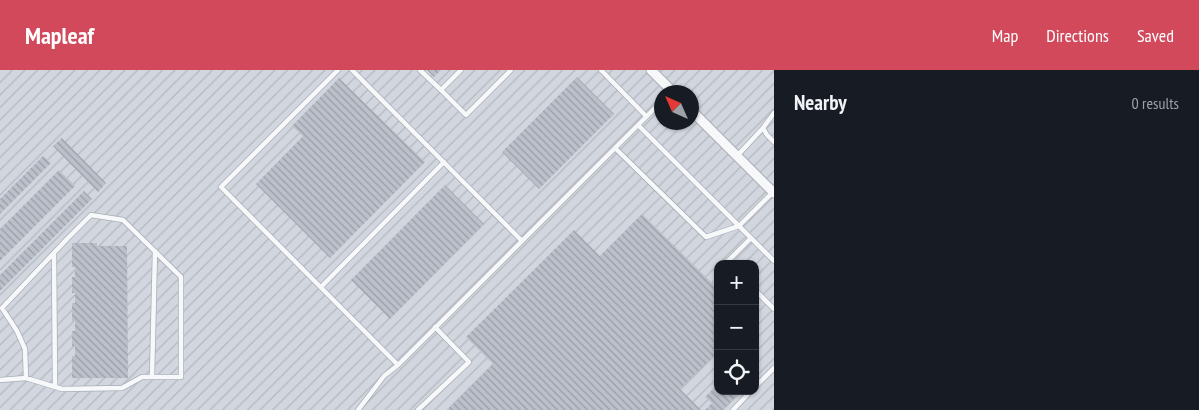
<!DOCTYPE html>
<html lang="en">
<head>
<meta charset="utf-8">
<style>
  :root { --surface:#171b24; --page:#20242c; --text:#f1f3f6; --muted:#9ea1a6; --line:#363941; --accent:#d1495b }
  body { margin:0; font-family:"PT Sans Narrow",sans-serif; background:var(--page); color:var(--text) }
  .controls { position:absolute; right:15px; bottom:15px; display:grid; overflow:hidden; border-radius:10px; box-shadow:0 1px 4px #0004 }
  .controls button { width:45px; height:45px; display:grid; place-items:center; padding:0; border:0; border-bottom:1px solid var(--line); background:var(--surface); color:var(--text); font:25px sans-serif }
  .compass { position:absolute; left:654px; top:15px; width:45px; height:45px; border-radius:50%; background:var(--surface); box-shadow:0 1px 4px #0004; rotate:315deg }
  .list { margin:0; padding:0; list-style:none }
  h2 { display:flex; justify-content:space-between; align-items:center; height:65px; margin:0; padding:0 20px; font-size:21px }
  h2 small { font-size:16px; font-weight:400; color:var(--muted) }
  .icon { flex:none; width:28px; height:28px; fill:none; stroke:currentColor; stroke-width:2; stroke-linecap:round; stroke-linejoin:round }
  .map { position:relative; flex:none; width:774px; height:340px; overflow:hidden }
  header { display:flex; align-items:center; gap:30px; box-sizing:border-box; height:70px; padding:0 25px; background:var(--accent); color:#fff }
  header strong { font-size:24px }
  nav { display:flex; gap:28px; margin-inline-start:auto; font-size:18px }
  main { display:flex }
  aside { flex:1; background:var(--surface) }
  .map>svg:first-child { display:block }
</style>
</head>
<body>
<header>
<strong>Mapleaf</strong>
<nav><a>Map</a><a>Directions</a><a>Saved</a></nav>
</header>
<main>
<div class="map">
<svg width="774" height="340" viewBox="0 0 774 340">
  <defs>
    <pattern id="industrial-furrows" width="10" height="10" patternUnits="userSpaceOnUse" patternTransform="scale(1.25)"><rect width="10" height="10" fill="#d2d6de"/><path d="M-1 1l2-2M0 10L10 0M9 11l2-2" fill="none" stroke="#b4b8c0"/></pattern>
    <pattern id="building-back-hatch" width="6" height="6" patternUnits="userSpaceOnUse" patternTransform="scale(1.25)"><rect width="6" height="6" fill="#bbc0ca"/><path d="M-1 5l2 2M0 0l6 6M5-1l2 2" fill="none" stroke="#989da6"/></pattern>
  </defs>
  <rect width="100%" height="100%" fill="#e4e7ec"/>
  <!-- industrial -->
  <path fill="url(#industrial-furrows)" fill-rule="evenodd" d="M 0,0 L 774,0 L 774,340 L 0,340 ZM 662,22 L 692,22 L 692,52 L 662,52 ZM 718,194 L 755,194 L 755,321 L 718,321 Z"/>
  <!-- building -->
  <path fill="url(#building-back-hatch)" d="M 427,0 L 441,0 L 434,7 Z
    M 577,7 L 614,44 L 539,119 L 502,82 Z
    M 339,8 L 425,92 L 330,188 L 256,114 L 303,66 L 292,56 Z
    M 62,68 L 106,113 L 98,122 L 53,76 Z
    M 43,86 L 51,93 L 0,144 L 0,129 Z
    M 59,100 L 75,116 L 0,191 L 0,159 Z
    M 445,115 L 484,154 L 390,249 L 351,210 Z
    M 84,121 L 92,129 L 0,221 L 0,205 Z
    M 642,144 L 718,219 L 718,282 L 680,319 L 701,340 L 447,340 L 493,294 L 466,267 L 574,160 L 600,186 Z
    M 72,173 L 97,173 L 97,176 L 127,176 L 128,308 L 72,308 L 72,286 L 75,286 L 75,276 L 72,276 L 72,261 L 75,261 L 75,251 L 72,251 L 72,233 L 75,233 L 75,223 L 72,223 L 72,207 L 75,207 L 75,197 L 72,197 Z
    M 718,314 L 718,321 L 741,321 L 723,340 L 705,340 L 712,333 L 705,327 Z"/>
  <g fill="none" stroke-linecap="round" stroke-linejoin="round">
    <defs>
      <path id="service" d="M 338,0 L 221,117 L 398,295
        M 352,0 L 522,171
        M 420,0 L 441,20
        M 461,0 L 441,20 L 466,45 L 511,0
        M 601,0 L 646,46
        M 774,43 L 763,58 L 767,65 L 774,72
        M 638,55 L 774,191
        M 615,78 L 706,167 L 739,156 L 773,122
        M 737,86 L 763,58
        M 54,183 L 55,316
        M 729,194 L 727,192 L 751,168
        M 321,217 L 444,92
        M 755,220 L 774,239
        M 152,307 L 155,181
        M 0,310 L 26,308 L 62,319 L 122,318 L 142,307 L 181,307 L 181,207 L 123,150 L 91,145 L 67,169 L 2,238 L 17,261 L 25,279 L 26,308
        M 755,317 L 774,298
        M 358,340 L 384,306 L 398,295 L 662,31
        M 418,340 L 469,292 L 435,257
        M 733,340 L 751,321"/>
      <path id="minor" d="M 651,0 L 673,22
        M 692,41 L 774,123"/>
    </defs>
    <!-- service casing -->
    <use href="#service" stroke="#a9aeb7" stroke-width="6"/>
    <!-- minor casing -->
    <use href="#minor" stroke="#a9aeb7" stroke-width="11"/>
    <!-- service -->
    <use href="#service" stroke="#f7f8fa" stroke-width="4.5"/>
    <!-- minor -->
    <use href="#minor" stroke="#f7f8fa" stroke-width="9"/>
  </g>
</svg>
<div class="controls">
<button>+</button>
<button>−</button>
<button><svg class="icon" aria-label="locate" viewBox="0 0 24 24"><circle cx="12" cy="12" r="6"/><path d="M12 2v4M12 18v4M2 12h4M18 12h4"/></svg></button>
</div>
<svg class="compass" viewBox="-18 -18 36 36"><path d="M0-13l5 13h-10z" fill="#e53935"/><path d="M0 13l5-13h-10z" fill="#9ea1a6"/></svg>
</div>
<aside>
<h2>Nearby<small>0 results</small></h2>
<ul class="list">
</ul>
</aside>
</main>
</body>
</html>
